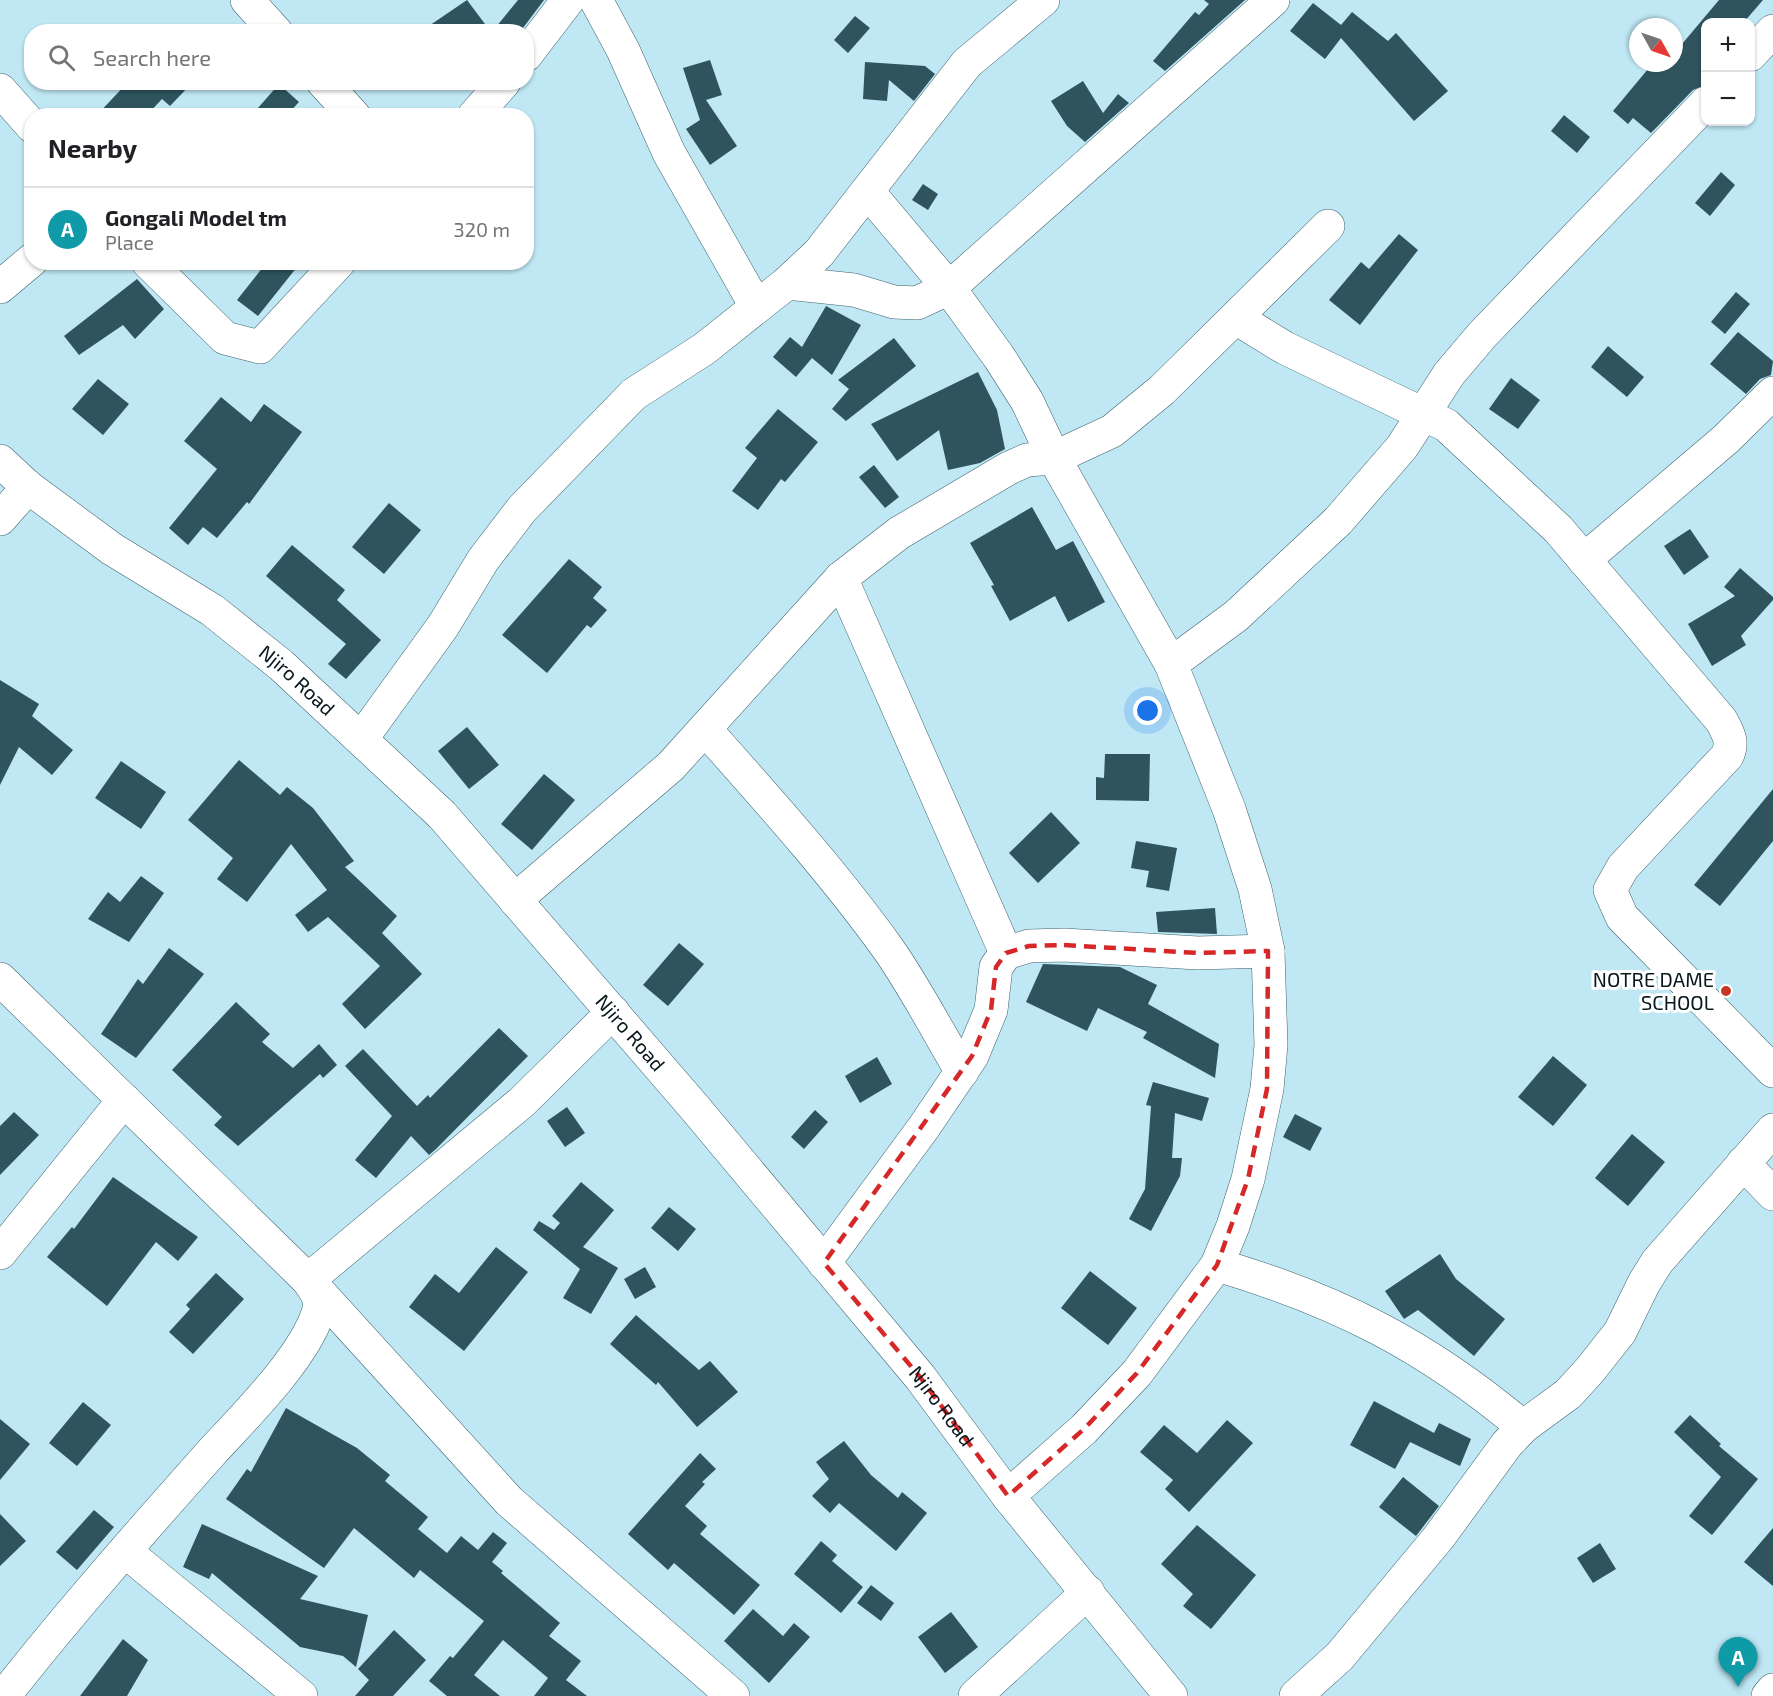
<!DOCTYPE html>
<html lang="en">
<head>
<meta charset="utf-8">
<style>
  :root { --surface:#fff; --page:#f2f2f2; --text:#202124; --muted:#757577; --line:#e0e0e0; --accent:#c43824 }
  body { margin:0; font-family:"Exo 2",sans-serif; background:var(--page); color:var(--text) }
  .controls { position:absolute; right:18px; top:18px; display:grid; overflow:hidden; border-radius:12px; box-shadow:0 2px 4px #0004 }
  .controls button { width:54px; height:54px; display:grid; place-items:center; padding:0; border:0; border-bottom:2px solid var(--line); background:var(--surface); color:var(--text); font:30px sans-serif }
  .compass { position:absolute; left:1629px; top:18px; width:54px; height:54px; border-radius:50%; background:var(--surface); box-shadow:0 2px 4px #0004; rotate:130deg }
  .you { position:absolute; left:1148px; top:711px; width:21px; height:21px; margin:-15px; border:4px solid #fff; border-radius:50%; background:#1a73e8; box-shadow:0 0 0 9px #1a73e833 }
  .badge { display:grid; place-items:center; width:39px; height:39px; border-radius:50%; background:var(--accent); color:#fff; font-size:20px; font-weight:700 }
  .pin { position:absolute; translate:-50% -50px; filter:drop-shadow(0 2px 3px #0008) }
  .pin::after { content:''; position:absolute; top:32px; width:21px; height:18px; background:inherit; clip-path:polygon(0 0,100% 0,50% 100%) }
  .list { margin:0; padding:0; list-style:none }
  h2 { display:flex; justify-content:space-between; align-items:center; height:78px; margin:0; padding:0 24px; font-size:26px }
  h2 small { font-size:20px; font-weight:400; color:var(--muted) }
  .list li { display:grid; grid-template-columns:39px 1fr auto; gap:18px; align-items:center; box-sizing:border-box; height:84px; padding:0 24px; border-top:2px solid var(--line) }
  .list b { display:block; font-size:22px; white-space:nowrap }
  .list p { margin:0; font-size:20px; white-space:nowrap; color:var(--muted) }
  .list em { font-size:20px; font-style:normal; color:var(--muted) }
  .icon { flex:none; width:33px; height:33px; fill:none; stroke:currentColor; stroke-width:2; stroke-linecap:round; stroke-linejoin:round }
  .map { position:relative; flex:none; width:1773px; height:1696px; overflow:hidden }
  .search { position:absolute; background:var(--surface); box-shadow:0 2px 4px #0004; left:24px; top:24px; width:510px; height:66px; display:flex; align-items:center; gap:15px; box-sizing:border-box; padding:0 21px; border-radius:24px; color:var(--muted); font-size:22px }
  .panel { position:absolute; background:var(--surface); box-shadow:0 2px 4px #0004; left:24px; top:108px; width:510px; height:162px; border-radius:24px }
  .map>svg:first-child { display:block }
</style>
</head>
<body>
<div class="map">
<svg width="1773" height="1696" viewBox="0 0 1773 1696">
  <rect width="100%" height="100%" fill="#bfe8f4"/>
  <!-- building -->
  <path fill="#2f545e" d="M 467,0 L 491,32 L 420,32 Z
    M 518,0 L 544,0 L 520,32 L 492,32 Z
    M 1204,0 L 1245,0 L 1165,71 L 1153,61 L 1195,12 L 1199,15 L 1209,4 Z
    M 1719,0 L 1763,0 L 1744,22 L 1706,22 L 1706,85 L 1693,90 L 1651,133 L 1633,118 L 1628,124 L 1613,111 L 1653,63 L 1674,63 L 1674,37 L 1682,44 Z
    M 1313,3 L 1341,25 L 1352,12 L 1388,41 L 1396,33 L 1448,91 L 1414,121 L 1341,38 L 1325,59 L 1290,31 Z
    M 855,16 L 870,28 L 848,53 L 834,40 Z
    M 710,60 L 722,95 L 706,100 L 737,146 L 710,165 L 686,129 L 700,120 L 683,68 Z
    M 865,62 L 925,66 L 935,74 L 914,101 L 889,80 L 887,101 L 863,99 Z
    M 1083,81 L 1103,113 L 1118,94 L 1129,103 L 1085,142 L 1067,126 L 1051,101 Z
    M 128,82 L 193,82 L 170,106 L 162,99 L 146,116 L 96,116 Z
    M 279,84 L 299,102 L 286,116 L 251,116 Z
    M 1564,115 L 1590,137 L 1577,153 L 1551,131 Z
    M 1721,172 L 1735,185 L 1710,216 L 1695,203 Z
    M 923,184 L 938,194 L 928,210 L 912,200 Z
    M 1399,234 L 1418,250 L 1360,325 L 1329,300 L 1361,262 L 1369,269 Z
    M 267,262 L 301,262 L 258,316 L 237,300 Z
    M 137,279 L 164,309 L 135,339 L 123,325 L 79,355 L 64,336 Z
    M 1736,292 L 1750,304 L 1725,334 L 1711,322 Z
    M 826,306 L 861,325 L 832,375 L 812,358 L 796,377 L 773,357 L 790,337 L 802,347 Z
    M 1738,332 L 1773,361 L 1771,375 L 1760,379 L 1746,394 L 1710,364 Z
    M 894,338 L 916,366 L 846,421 L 832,409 L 849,389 L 838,380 Z
    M 1608,346 L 1644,377 L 1627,397 L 1591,367 Z
    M 978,372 L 997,410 L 1005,449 L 980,463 L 948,470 L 939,430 L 897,461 L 871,424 Z
    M 1511,378 L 1540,400 L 1518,429 L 1489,409 Z
    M 98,379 L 129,404 L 103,435 L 72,409 Z
    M 221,397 L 251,422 L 264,404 L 302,432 L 249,504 L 247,502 L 217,538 L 203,527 L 188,545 L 169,528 L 217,469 L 184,441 Z
    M 778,409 L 818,442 L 785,482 L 781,479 L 758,510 L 732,491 L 757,458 L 745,448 Z
    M 874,465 L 899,497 L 885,508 L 859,477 Z
    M 389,503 L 421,530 L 384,574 L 352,547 Z
    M 1032,507 L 1056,550 L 1073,541 L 1105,602 L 1068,622 L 1055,596 L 1010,621 L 991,586 L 994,585 L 970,543 Z
    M 1690,529 L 1709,557 L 1684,575 L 1664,546 Z
    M 292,545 L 345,590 L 337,600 L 381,640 L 346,679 L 328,664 L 346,644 L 266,576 Z
    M 569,559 L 602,587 L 593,598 L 607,610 L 591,628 L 587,625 L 547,673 L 502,635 Z
    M 1740,568 L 1773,597 L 1773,600 L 1741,636 L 1746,645 L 1712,666 L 1688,624 L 1735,596 L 1724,587 Z
    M 0,680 L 39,704 L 32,716 L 73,750 L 52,775 L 19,747 L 0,785 Z
    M 467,727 L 499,765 L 469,789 L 438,751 Z
    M 1105,754 L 1150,754 L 1149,801 L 1096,800 L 1096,777 L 1104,778 Z
    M 239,760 L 280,795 L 287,787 L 313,808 L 354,861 L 345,867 L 397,916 L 382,933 L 422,974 L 365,1029 L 342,1004 L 380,966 L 328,917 L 308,932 L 295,915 L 327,890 L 291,844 L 247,902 L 217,879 L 233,858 L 188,820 Z
    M 121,761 L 166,792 L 141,829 L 95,798 Z
    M 544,774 L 575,800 L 532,850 L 501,824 Z
    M 1773,789 L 1773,841 L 1720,906 L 1694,885 Z
    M 1051,812 L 1080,843 L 1038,883 L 1009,853 Z
    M 1136,841 L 1177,848 L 1169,891 L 1146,887 L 1149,871 L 1131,868 Z
    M 141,876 L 164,893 L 129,942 L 88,919 L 108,892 L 120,902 Z
    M 1215,908 L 1217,934 L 1158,932 L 1156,912 Z
    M 679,943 L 704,964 L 668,1006 L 643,985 Z
    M 169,948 L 204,974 L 136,1058 L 101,1034 L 138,979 L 143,984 Z
    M 1043,964 L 1120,967 L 1157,985 L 1148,1004 L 1219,1044 L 1215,1078 L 1143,1038 L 1147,1032 L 1098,1008 L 1087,1031 L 1026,1002 Z
    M 236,1002 L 270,1034 L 262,1042 L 293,1068 L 319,1044 L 337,1065 L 323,1078 L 320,1074 L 238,1146 L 214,1125 L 222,1117 L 172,1070 Z
    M 499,1028 L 528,1056 L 436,1149 L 429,1155 L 411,1136 L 376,1178 L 355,1160 L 392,1116 L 345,1066 L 363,1049 L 417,1106 L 428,1095 L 430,1098 Z
    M 1553,1056 L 1587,1085 L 1553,1126 L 1518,1097 Z
    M 877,1057 L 892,1084 L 860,1103 L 845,1076 Z
    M 1153,1082 L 1209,1098 L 1202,1121 L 1175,1113 L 1172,1158 L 1182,1158 L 1180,1176 L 1151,1231 L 1129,1219 L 1145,1189 L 1151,1106 L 1146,1105 Z
    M 567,1107 L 585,1133 L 565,1147 L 547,1121 Z
    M 815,1110 L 828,1122 L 804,1149 L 791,1137 Z
    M 14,1112 L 39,1135 L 0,1175 L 0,1126 Z
    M 1295,1114 L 1322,1128 L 1310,1151 L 1283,1137 Z
    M 1632,1134 L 1665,1162 L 1628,1206 L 1595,1178 Z
    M 113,1177 L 198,1237 L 178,1261 L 156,1242 L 107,1306 L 47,1257 L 72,1227 L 74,1229 Z
    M 581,1182 L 614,1210 L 583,1247 L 618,1268 L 591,1314 L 563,1298 L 580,1269 L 533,1230 L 539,1221 L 554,1230 L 560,1223 L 552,1216 Z
    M 669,1207 L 696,1229 L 678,1251 L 651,1228 Z
    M 496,1247 L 528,1272 L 464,1351 L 409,1307 L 435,1274 L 459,1293 Z
    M 1440,1254 L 1456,1279 L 1505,1319 L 1474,1356 L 1418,1310 L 1404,1319 L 1385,1291 Z
    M 645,1267 L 656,1287 L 635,1299 L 624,1279 Z
    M 1090,1271 L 1137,1308 L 1108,1345 L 1061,1308 Z
    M 216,1273 L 244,1299 L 193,1354 L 169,1332 L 190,1309 L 186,1305 Z
    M 636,1315 L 699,1370 L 710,1361 L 738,1392 L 697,1427 L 658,1382 L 656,1385 L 610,1344 Z
    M 1374,1401 L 1434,1433 L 1439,1423 L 1471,1439 L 1460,1466 L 1410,1442 L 1395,1469 L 1350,1445 Z
    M 83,1402 L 111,1425 L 77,1466 L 49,1443 Z
    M 286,1408 L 357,1448 L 390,1475 L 385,1481 L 428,1517 L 418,1529 L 447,1553 L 461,1536 L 478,1550 L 493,1532 L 507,1543 L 492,1562 L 503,1571 L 501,1573 L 560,1623 L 549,1636 L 581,1661 L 566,1680 L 587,1696 L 534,1696 L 548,1678 L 503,1640 L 474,1675 L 500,1696 L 447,1696 L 429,1681 L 450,1656 L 453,1658 L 484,1621 L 420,1570 L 414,1578 L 354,1528 L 324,1568 L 226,1499 L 247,1469 L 251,1472 Z
    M 1690,1415 L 1721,1444 L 1719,1446 L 1758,1479 L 1712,1535 L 1689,1516 L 1721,1477 L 1674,1432 Z
    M 0,1419 L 30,1444 L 0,1480 Z
    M 1227,1420 L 1253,1443 L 1189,1512 L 1165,1489 L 1173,1480 L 1140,1452 L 1164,1425 L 1197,1453 Z
    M 844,1441 L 871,1475 L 898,1498 L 902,1492 L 927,1513 L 896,1551 L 839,1503 L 830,1513 L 812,1496 L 829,1479 L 816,1462 Z
    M 700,1453 L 716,1469 L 702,1482 L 705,1484 L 685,1506 L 707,1526 L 700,1534 L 760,1585 L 734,1615 L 674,1563 L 668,1570 L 628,1534 Z
    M 1403,1477 L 1439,1506 L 1416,1536 L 1379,1507 Z
    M 94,1510 L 114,1527 L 77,1570 L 56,1552 Z
    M 0,1514 L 26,1541 L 0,1566 Z
    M 202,1524 L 318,1576 L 300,1599 L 368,1615 L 356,1667 L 343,1656 L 300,1647 L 212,1573 L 209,1579 L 183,1567 Z
    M 1197,1525 L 1256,1575 L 1211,1629 L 1183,1606 L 1193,1594 L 1161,1564 Z
    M 1773,1528 L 1773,1586 L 1744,1562 Z
    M 821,1541 L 837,1555 L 832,1561 L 863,1587 L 841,1613 L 794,1574 Z
    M 1600,1543 L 1616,1569 L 1593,1583 L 1577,1558 Z
    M 871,1585 L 894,1603 L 881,1621 L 857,1603 Z
    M 753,1609 L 783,1636 L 794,1623 L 810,1637 L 769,1683 L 724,1641 Z
    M 951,1612 L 978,1647 L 945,1673 L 918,1637 Z
    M 394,1630 L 426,1660 L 393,1696 L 355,1696 L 369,1680 L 358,1669 Z
    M 123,1639 L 148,1660 L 127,1696 L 80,1696 Z"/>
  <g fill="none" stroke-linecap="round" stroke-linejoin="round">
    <defs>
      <g id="minor">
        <path d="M 247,0 L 276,32"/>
        <path d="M 596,0 L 623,50 L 669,153 L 756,306"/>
        <path d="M 526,55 L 568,0"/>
        <path d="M 1750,55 L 1773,31"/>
        <path d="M 323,82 L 354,116"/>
        <path d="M 0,90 L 32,126"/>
        <path d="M 474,116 L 504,82"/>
        <path d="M 868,192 L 949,288 L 999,357 L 1027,401 L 1054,458 L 1171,664 L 1229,809 L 1255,889 L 1268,951 L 1271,1045 L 1267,1089 L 1248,1179 L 1233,1226 L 1217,1265 L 1137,1373 L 1084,1429 L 1008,1496"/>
        <path d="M 148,262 L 225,338 L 260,347 L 339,262"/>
        <path d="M 787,283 L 854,290 L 894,302 L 917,303 L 949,288 L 1273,0"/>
        <path d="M 0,287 L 32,260"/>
        <path d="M 1236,318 L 1285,348 L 1446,425 L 1558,529 L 1721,720 C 1728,733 1734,742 1727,756 L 1623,867 L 1610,890 L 1622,917 L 1773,1071"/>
        <path id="s1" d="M 0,461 L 28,487 L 112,549 L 212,610 L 281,665 L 442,815 L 695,1108 L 920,1377 L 1008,1496 L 1171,1696"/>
        <path d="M 0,519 L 28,487"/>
        <path d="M 1584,560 L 1726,439 L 1773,393"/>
        <path d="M 841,578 L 1006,953"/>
        <path d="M 1171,664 L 1236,616 L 1338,521 L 1402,447 L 1449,374 L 1483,334 L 1706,103"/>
        <path d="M 705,729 C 769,801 833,872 889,950 C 916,989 938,1032 962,1072"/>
        <path d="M 362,738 L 443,626 L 483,560 L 522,509 L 634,394 L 704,349 L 787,283 L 819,253 L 967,63 L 1043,0"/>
        <path d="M 515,900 L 671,766 L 841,578 L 899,533 L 1009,468 L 1027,460 L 1054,458 L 1112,431 L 1162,390 L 1328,226"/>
        <path d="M 0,979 L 308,1280 L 509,1501 L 733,1696"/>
        <path d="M 1743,1163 L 1773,1194"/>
        <path d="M 0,1253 L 124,1100"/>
        <path d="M 824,1263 L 924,1127 L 972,1056 L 991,1010 L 996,967 L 1006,953 L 1029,946 L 1064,945 L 1198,953 L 1268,951"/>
        <path d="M 1217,1265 C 1337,1300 1427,1346 1523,1427"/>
        <path d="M 125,1551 L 301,1696"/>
        <path d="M 4,1696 C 70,1612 140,1533 211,1453 C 244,1417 303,1359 318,1313 C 323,1300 315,1290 308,1280 L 522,1102 L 613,1012"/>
        <path d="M 975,1696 L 1088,1592"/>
        <path d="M 1296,1696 L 1340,1656 L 1439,1537 L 1507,1444 L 1523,1427 L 1568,1394 L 1590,1370 L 1620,1332 L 1644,1283 L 1657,1262 L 1773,1130"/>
        <path d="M 1768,1696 L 1773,1690"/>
      </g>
    </defs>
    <!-- minor casing -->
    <use href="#minor" stroke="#3d626c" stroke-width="34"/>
    <!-- minor -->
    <use href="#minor" stroke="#fff" stroke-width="33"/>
  </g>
  <!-- marked area -->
  <path fill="none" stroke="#d62828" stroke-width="4.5" stroke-dasharray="12 8" stroke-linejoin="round" d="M 1064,945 L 1198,953 L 1268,951 L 1267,1089 L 1248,1179 L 1217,1265 L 1137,1373 L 1084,1429 L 1008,1496 L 920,1377 L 824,1263 L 972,1056 L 991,1010 L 996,967 L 1006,953 L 1029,946 Z"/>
  <!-- markers -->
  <circle fill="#c43824" stroke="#fff" stroke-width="2" cx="1726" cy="991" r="6"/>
  <g text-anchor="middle" stroke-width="6" stroke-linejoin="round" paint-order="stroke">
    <!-- street labels -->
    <g font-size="20" fill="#08171c" stroke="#fff">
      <text dy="7" stroke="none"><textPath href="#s1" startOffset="370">Njiro Road</textPath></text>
      <text dy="7" stroke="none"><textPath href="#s1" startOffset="856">Njiro Road</textPath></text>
      <text dy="7" stroke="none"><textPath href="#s1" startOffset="1342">Njiro Road</textPath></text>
    </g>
    <!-- poi labels -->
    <g font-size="20" fill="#08171c" stroke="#fff" text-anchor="end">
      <text x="1714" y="987">NOTRE DAME<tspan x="1714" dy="23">SCHOOL</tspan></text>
    </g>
  </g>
</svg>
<div class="controls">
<button>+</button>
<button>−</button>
</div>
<svg class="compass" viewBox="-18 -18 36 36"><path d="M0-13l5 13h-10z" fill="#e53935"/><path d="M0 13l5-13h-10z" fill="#757577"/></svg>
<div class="you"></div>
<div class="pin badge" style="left:1738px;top:1687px;background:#0f9aa8">A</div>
<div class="search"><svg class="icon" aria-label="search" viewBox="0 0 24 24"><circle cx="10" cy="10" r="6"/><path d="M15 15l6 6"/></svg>Search here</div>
<section class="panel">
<h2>Nearby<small></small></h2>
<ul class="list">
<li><span class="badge" style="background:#0f9aa8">A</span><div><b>Gongali Model tm</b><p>Place</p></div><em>320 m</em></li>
</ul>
</section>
</div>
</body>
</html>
